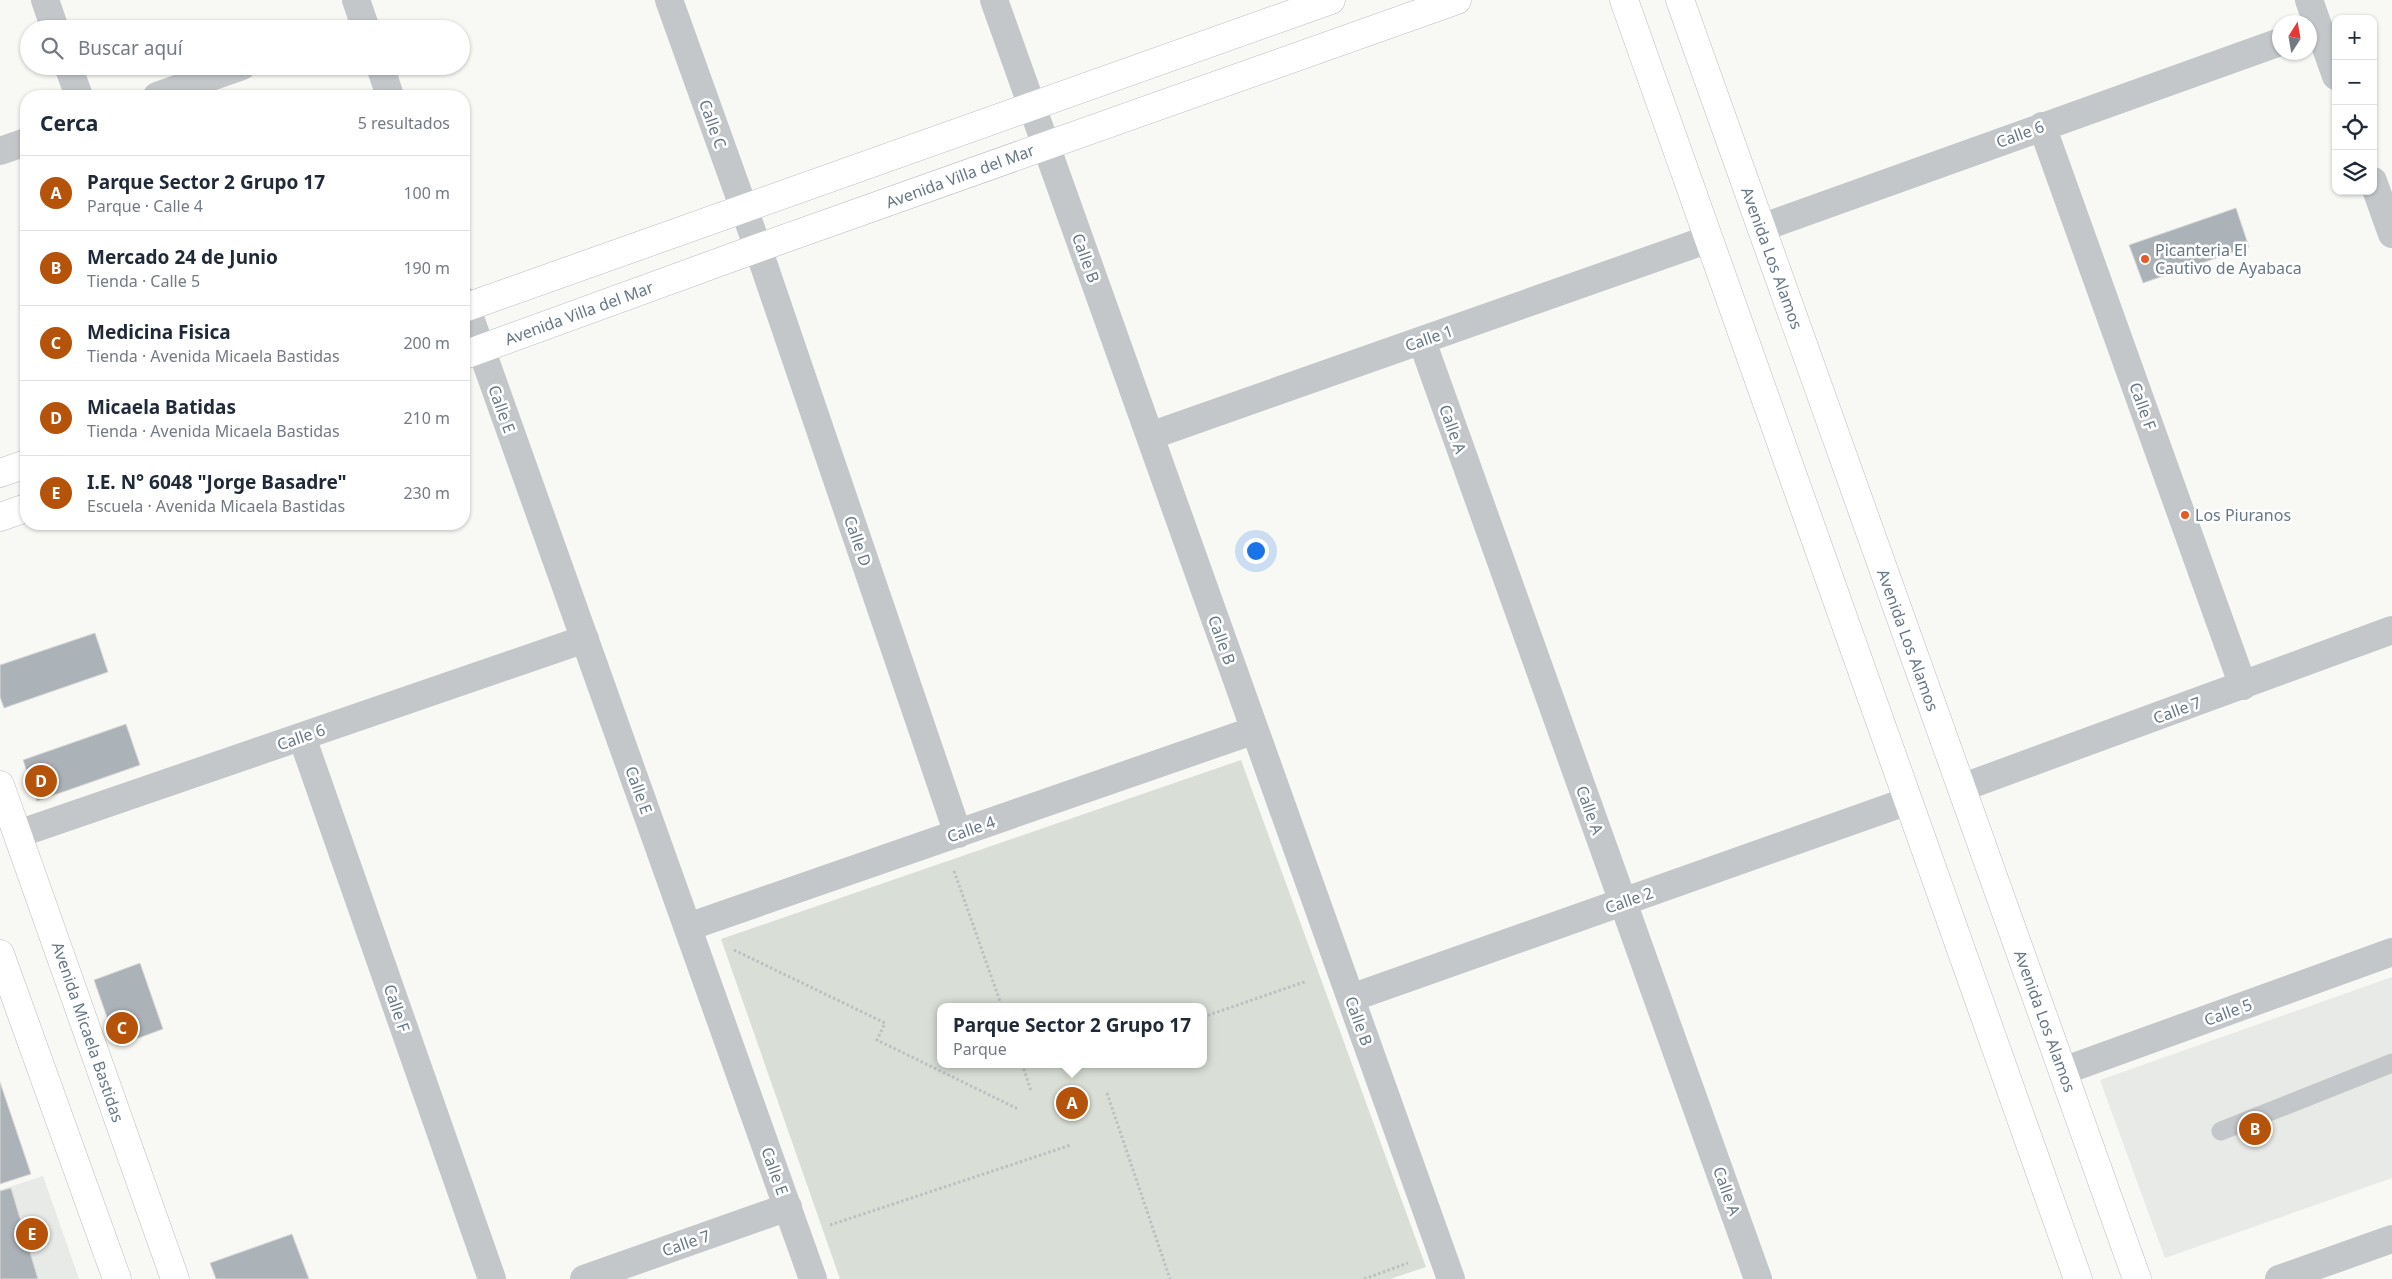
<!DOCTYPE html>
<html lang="es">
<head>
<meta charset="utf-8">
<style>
  :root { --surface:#fff; --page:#f6f6f7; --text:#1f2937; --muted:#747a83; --line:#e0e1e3; --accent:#b45309 }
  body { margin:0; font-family:"Noto Sans",sans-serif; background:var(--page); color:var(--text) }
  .controls { position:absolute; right:15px; top:15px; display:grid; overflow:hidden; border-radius:10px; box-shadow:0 1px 4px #0004 }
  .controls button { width:45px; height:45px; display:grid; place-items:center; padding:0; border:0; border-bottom:1px solid var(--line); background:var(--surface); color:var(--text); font:25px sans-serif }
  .compass { position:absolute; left:2272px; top:15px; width:45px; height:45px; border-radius:50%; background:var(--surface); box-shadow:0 1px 4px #0004; rotate:11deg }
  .you { position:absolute; left:1255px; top:550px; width:18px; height:18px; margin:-12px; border:4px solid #fff; border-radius:50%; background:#1a73e8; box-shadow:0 0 0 8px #1a73e833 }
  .badge { display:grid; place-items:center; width:32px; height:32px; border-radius:50%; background:var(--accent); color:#fff; font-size:16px; font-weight:700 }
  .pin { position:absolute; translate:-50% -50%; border:2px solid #fff; box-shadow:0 1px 5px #0006 }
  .popup { position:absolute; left:937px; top:1003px; width:270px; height:65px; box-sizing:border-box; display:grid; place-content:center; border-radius:10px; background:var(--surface); filter:drop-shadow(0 1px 4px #0005); font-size:16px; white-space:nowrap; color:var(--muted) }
  .popup b { font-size:19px; color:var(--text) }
  .popup::after { content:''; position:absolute; left:50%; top:100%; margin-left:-10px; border:10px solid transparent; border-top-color:var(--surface) }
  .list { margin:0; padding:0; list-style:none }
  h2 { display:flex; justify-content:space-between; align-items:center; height:65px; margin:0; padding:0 20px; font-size:21px }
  h2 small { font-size:16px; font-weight:400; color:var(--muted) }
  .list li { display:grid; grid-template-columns:32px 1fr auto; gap:15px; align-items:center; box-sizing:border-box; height:75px; padding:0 20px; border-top:1px solid var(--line) }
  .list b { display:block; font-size:19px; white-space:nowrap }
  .list p { margin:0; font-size:16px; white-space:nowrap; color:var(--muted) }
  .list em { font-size:16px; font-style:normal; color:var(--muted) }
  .icon { flex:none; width:28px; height:28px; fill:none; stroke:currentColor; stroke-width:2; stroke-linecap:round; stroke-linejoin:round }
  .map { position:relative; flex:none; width:2392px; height:1279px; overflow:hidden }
  .search { position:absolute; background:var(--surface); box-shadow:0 1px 4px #0004; left:20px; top:20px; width:450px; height:55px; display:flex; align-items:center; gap:12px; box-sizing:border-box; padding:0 18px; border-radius:28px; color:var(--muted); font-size:19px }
  .panel { position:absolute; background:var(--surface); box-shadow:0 1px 4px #0004; left:20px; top:90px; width:450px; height:440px; border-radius:20px }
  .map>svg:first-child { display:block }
</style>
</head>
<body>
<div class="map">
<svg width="2392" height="1279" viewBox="0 0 2392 1279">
  <rect width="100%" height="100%" fill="#f8f8f5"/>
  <!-- built -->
  <path fill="#e8eae8" d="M 2392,977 L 2392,1178 L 2165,1258 L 2100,1080 Z
    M 43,1176 L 79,1279 L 0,1279 L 0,1190 Z"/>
  <!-- green -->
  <path fill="#d9dfd6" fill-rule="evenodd" d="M 1241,760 L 1426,1267 L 1390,1279 L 840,1279 L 721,939 ZM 941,1007 L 1203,1007 L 1203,1064 L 941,1064 Z"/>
  <!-- building -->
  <path fill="#abb3b9" stroke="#d9d9d7" d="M 2236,208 L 2249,247 L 2143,283 L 2129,245 Z
    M 95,633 L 108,672 L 4,708 L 0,697 L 0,665 Z
    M 126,724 L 140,765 L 37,801 L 23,760 Z
    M 140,963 L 163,1029 L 117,1046 L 94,980 Z
    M 0,1082 L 31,1174 L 0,1184 Z
    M 11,1188 L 38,1279 L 0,1279 L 0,1191 Z
    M 292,1234 L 309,1279 L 216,1279 L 210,1263 Z"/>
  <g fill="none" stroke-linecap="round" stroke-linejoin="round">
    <defs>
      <path id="secondary" d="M 1624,0 L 2078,1279
        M 1680,0 L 2137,1279
        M 464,308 L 1331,0
        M 464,355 L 758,248 L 1457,0
        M 0,473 L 26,464
        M 0,517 L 26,508
        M 0,785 L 175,1279
        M 0,954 L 117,1279"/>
    </defs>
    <!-- secondary casing -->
    <use href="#secondary" stroke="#b7bcc1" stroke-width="29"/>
    <!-- path -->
    <path stroke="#bdbfc2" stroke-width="3" stroke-dasharray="2.5 2.5" stroke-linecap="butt" d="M 954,871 L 1002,1007
      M 734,950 L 885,1023 L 877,1040 L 1018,1109
      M 1203,1017 L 1307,981
      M 1022,1064 L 1031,1091
      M 1065,1065 L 1066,1064
      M 1107,1093 L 1170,1279
      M 830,1225 L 1071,1145
      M 1364,1279 L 1408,1263"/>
    <!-- lane -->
    <path stroke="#c3c7ca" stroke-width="19" d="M 2221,1131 L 2392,1063"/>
    <!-- street -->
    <path stroke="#c3c7ca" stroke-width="28" d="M 45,0 L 55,29
      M 356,0 L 366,29
      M 669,0 L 758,248 L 958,834
      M 994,0 L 1451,1279
      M 2309,0 L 2336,76
      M 68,66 L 79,96
      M 380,66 L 390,96
      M 157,96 L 242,66
      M 2042,126 L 2243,686
      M 0,151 L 26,142
      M 2373,181 L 2392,234
      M 1761,228 L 2280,42
      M 464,301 L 813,1279
      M 1422,341 L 1758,1279
      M 1150,436 L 1709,239
      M 302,737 L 492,1279
      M 1961,788 L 2392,630
      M 18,834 L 585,639
      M 688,927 L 1255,730
      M 1351,998 L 1908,801
      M 2063,1071 L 2392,952
      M 584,1279 L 788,1207
      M 2279,1279 L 2392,1239"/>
    <!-- secondary -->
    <use href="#secondary" stroke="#fff" stroke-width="28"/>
  </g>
  <!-- markers -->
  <g fill="#e65a27" stroke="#fff" stroke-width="2">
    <circle cx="2145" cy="259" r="5"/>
    <circle cx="2185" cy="515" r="5"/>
  </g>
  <g text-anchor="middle" stroke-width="5" stroke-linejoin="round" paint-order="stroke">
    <!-- street labels -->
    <g font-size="16" fill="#667786" stroke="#fff">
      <text transform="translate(713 124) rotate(70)" y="6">Calle C</text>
      <text transform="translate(2020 134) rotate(-20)" y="6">Calle 6</text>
      <text transform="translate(960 176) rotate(-20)" y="6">Avenida Villa del Mar</text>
      <text transform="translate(1086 258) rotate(70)" y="6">Calle B</text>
      <text transform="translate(1772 258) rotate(70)" y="6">Avenida Los Alamos</text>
      <text transform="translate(579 313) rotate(-20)" y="6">Avenida Villa del Mar</text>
      <text transform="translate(1429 338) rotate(-19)" y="6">Calle 1</text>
      <text transform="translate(2143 406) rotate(70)" y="6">Calle F</text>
      <text transform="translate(502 409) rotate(70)" y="6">Calle E</text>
      <text transform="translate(1453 429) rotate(70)" y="6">Calle A</text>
      <text transform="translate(858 541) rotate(71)" y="6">Calle D</text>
      <text transform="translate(1222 640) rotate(70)" y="6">Calle B</text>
      <text transform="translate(1908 640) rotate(70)" y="6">Avenida Los Alamos</text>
      <text transform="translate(2177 710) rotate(-20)" y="6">Calle 7</text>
      <text transform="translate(301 737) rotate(-19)" y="6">Calle 6</text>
      <text transform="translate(639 790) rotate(70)" y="6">Calle E</text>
      <text transform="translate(1590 810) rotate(70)" y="6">Calle A</text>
      <text transform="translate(971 829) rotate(-19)" y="6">Calle 4</text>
      <text transform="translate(1629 900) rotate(-19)" y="6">Calle 2</text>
      <text transform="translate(397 1008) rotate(71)" y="6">Calle F</text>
      <text transform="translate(2228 1012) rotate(-20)" y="6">Calle 5</text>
      <text transform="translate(1359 1021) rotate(70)" y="6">Calle B</text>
      <text transform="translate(2045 1021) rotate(70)" y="6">Avenida Los Alamos</text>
      <text transform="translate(88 1032) rotate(71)" y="6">Avenida Micaela Bastidas</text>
      <text transform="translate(775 1171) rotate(70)" y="6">Calle E</text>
      <text transform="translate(1727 1191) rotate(70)" y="6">Calle A</text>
      <text transform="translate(686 1243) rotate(-19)" y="6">Calle 7</text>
    </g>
    <!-- poi labels -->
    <g font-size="16" fill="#667786" stroke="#fff" text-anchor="start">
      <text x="2155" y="256">Picanteria El<tspan x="2155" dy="18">Cautivo de Ayabaca</tspan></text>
      <text x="2195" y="521">Los Piuranos</text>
    </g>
  </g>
</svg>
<div class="controls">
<button>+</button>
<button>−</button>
<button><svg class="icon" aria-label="locate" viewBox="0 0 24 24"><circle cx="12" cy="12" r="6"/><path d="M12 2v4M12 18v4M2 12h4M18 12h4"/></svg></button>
<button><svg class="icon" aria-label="layers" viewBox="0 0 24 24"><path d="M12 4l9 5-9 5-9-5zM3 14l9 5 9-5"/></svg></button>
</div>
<svg class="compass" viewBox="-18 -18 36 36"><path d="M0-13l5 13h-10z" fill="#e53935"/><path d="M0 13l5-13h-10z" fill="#747a83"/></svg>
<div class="you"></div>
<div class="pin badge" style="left:1072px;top:1103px">A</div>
<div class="popup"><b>Parque Sector 2 Grupo 17</b>Parque</div>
<div class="pin badge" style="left:2255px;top:1129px">B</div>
<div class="pin badge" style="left:122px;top:1028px">C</div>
<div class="pin badge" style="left:41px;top:781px">D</div>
<div class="pin badge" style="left:32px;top:1234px">E</div>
<div class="search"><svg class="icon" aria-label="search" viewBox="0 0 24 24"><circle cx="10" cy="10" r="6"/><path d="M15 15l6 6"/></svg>Buscar aquí</div>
<section class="panel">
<h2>Cerca<small>5 resultados</small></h2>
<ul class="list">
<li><span class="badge">A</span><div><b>Parque Sector 2 Grupo 17</b><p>Parque · Calle 4</p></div><em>100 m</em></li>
<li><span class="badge">B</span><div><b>Mercado 24 de Junio</b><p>Tienda · Calle 5</p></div><em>190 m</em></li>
<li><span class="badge">C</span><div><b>Medicina Fisica</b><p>Tienda · Avenida Micaela Bastidas</p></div><em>200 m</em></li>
<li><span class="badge">D</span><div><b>Micaela Batidas</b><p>Tienda · Avenida Micaela Bastidas</p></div><em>210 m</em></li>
<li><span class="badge">E</span><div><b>I.E. N° 6048 &quot;Jorge Basadre&quot;</b><p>Escuela · Avenida Micaela Bastidas</p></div><em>230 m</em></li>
</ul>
</section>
</div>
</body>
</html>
